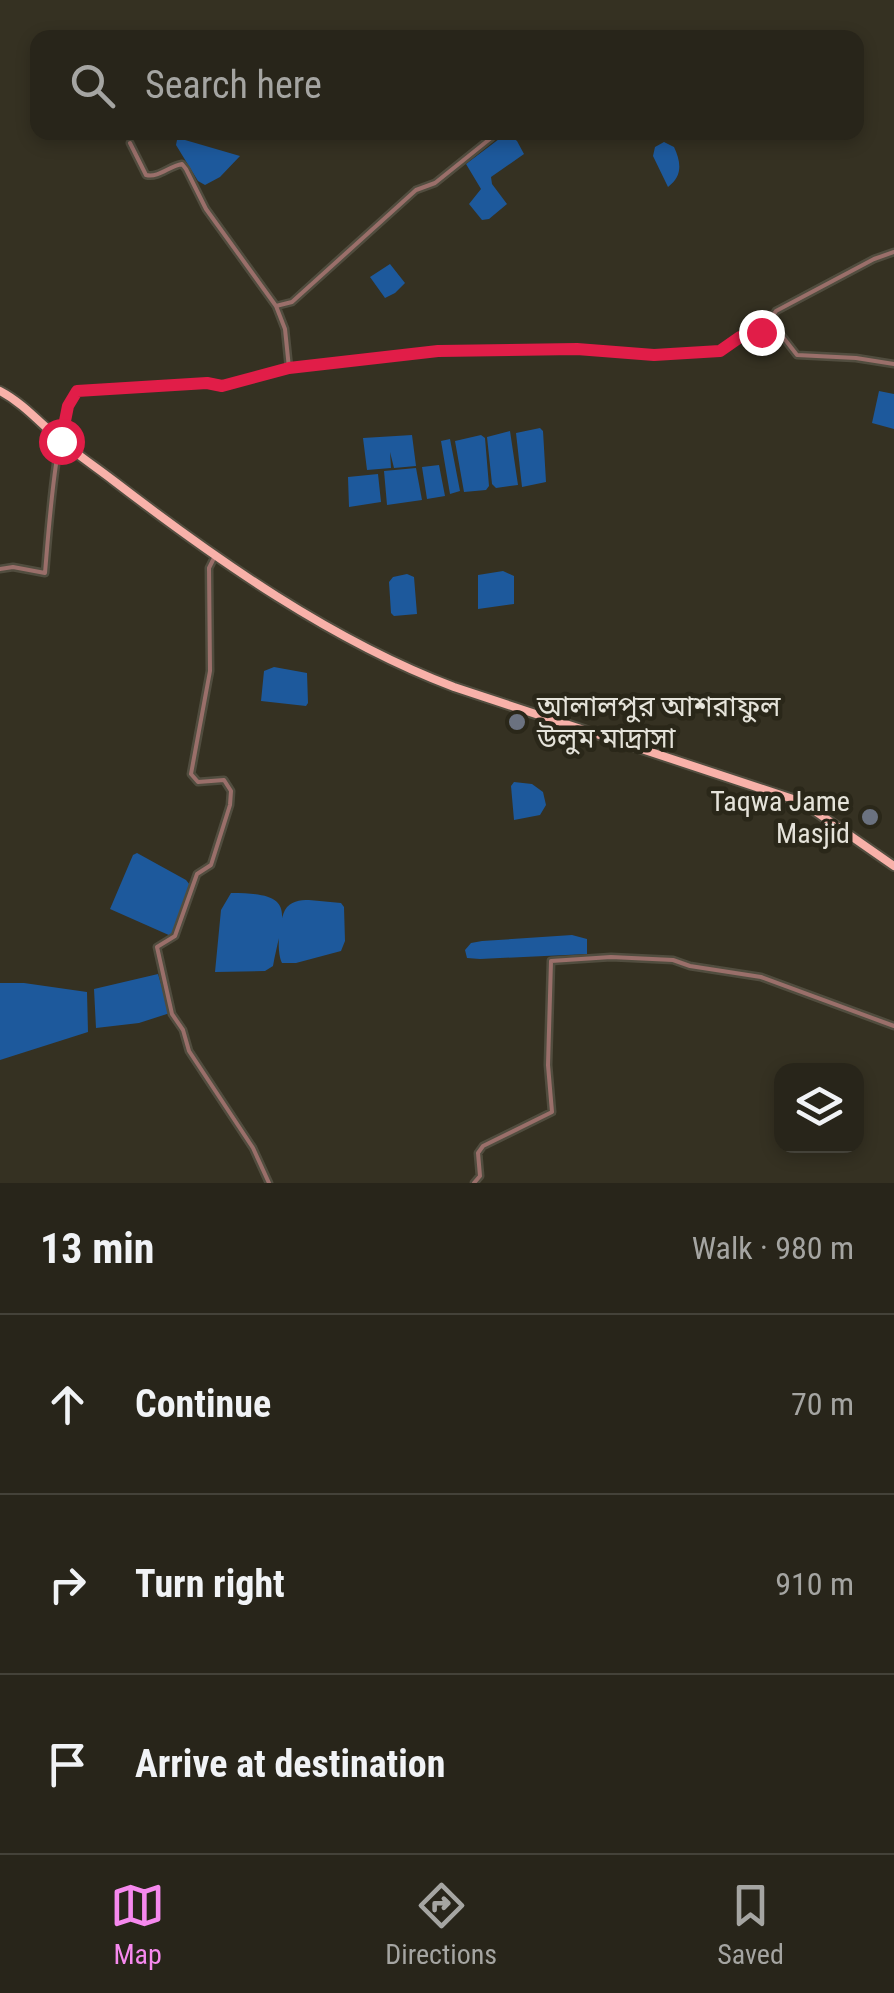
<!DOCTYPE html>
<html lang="en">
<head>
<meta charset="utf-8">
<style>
  :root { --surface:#28251a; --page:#302d23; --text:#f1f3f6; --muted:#a5a5a2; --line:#444239; --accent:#f689ee }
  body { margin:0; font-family:"Roboto Condensed","Noto Sans Bengali",sans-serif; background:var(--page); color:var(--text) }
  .controls { position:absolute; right:30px; bottom:30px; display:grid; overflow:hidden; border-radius:20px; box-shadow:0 5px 15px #0003 }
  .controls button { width:90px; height:90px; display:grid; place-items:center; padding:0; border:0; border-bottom:2px solid var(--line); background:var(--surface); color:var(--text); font:50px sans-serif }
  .stop { position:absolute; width:30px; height:30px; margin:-22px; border:8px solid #e11d48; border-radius:50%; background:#fff }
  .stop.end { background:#e11d48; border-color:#fff; box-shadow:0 2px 10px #0008 }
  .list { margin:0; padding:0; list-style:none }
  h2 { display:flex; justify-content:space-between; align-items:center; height:130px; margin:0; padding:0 40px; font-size:42px }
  h2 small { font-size:32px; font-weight:400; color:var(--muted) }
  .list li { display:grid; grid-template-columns:65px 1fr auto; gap:30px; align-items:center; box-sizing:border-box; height:180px; padding:0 40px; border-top:2px solid var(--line) }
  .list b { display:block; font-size:38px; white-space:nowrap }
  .list em { font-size:32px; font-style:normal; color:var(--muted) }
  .icon { flex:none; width:55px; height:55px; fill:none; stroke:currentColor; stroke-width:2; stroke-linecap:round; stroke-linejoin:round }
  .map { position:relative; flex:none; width:894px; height:1183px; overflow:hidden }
  .search { position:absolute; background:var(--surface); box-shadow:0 5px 15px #0003; left:30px; right:30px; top:30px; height:110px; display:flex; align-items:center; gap:25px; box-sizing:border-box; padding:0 35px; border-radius:20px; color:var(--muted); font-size:38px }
  .sheet { height:670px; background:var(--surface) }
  nav { display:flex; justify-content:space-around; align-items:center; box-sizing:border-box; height:140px; border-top:2px solid var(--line); background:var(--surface); font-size:28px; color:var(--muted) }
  nav a { display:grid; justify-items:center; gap:5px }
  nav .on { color:var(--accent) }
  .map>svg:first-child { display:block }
</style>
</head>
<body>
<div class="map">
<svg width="894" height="1183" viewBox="0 0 894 1183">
  <rect width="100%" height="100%" fill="#353122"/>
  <!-- water -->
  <path fill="#1d599c" d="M 507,133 L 517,141 L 524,154 L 491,177 L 492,184 L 507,204 L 489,219 L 482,220 L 469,204 L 481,189 L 466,164 Z
    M 177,140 L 185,140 L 240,156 L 220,177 L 205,185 L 198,181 L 176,145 Z
    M 664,142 L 674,147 C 681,162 683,176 668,187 L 653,156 L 655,147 Z
    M 390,264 L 405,283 L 395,293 L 385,298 L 370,277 Z
    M 879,391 L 894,394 L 894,429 L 872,423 Z
    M 540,428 L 543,431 L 546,482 L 522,487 L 516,433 Z
    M 510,431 L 518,485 L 496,488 L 492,484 L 487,437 Z
    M 412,435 L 416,466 L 394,468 L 390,452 L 391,468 L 367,470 L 363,438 Z
    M 481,435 L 485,438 L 489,486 L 486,490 L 464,492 L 455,441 Z
    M 450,439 L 460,491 L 450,494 L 441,441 Z
    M 439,465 L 445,496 L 427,499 L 422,467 Z
    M 416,468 L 422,500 L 387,505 L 384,471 Z
    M 378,474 L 381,502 L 349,507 L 348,477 Z
    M 503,571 L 514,576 L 514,604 L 478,609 L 478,575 Z
    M 407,574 L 414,577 L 417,614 L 394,616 L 391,613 L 389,582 L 393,577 Z
    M 274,667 L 307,673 L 308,703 L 306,706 L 261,701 L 264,671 Z
    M 514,782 L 532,784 L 543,792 L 546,805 L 540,815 L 514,820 L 511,786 Z
    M 137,853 L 186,880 L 190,885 L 176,930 L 171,936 L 110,909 L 133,855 Z
    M 231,893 C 299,893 283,912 273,966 L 265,971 L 215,972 L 221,910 Z
    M 309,900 L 341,903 L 344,907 L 345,941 L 341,951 L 296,963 L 282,963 C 276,951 279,922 285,910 C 290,901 300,900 309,900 Z
    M 572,935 L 587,939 L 587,954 L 480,959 L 467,958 L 465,950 L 471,943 L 482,941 Z
    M 158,974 L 170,1013 L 139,1023 L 96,1028 L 94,989 Z
    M 0,983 L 24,983 L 87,992 L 88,1032 L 0,1060 Z"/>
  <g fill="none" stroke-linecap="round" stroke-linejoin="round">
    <defs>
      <path id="street" d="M 130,143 L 146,175 C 159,178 169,166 182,164 L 186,169 L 206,209 L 276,306 L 285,329 L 289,368
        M 276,306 L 292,302 L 416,190 L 435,183 L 491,138
        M 761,333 L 776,311 L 874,259 L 894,252
        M 214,558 L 209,568 L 210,671 L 191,774 L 198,782 L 224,780 L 231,791 L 230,805 L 211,865 L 197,874 L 175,936 L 157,947 L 172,1014 L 183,1030 L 189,1051 L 253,1148 L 269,1183
        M 0,569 L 13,567 L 45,573 C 48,540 56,411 77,391 L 207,383 L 222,387 L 289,368 L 438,351 L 577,349 L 654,355 L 719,351 L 740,337 L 779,332 L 797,355 L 856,358 L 894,364
        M 474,1183 L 480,1176 L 478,1153 L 483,1146 L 552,1112 L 548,1065 L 551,961 L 611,957 L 673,960 L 690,966 L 761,977 L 894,1026"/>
      <path id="primary" d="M 0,391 C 23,403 39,422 59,439 C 76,454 96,467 114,481 C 217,560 332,641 454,687 L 802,802 L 894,866"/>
    </defs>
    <!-- street casing -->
    <use href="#street" stroke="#514d3f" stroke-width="9"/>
    <!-- primary casing -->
    <use href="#primary" stroke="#514d3f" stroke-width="12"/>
    <!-- street -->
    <use href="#street" stroke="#9a6f6a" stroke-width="4"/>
    <!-- primary -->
    <use href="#primary" stroke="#f8b1a9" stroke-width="8"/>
  </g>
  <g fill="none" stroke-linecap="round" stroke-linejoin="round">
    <!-- route -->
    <path stroke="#e11d48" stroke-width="12" d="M 61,441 L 68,406 L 77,391 L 207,383 L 222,386 L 289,368 L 438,351 L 577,349 L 654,355 L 720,351 L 740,337 L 761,332"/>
  </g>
  <!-- markers -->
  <g fill="#6b7280" stroke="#2a2719" stroke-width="4">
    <circle cx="517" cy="722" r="10"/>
    <circle cx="870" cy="817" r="10"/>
  </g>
  <g text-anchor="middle" stroke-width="9" stroke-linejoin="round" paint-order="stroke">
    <!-- poi labels -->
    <g font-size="28" fill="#e5e3da" stroke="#2a2719" text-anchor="start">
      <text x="537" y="716">আলালপুর আশরাফুল<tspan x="537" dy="32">উলুম মাদ্রাসা</tspan></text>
      <text x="850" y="811" text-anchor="end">Taqwa Jame<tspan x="850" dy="32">Masjid</tspan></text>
    </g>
  </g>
</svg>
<div class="controls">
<button><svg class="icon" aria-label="layers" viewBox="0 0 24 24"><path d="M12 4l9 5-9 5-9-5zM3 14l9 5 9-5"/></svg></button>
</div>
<div class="stop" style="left:61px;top:441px"></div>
<div class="stop end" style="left:761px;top:332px"></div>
<div class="search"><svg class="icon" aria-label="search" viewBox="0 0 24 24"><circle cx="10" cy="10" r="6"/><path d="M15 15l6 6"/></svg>Search here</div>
</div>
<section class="sheet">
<h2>13 min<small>Walk · 980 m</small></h2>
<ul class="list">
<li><svg class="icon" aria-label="ahead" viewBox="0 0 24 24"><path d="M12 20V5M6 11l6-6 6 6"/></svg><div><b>Continue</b></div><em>70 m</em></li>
<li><svg class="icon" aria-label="right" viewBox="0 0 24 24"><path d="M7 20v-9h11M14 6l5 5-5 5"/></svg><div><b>Turn right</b></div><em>910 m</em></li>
<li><svg class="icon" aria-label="arrive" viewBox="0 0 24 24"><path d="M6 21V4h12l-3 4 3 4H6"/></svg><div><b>Arrive at destination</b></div></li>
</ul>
</section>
<nav>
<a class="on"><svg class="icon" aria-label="map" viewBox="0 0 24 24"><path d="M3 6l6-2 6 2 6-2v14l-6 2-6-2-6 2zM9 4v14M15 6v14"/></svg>Map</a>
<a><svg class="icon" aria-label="directions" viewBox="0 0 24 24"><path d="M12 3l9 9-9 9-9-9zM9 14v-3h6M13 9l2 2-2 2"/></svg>Directions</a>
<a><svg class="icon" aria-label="saved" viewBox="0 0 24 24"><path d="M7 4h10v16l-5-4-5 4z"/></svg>Saved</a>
</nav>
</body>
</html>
